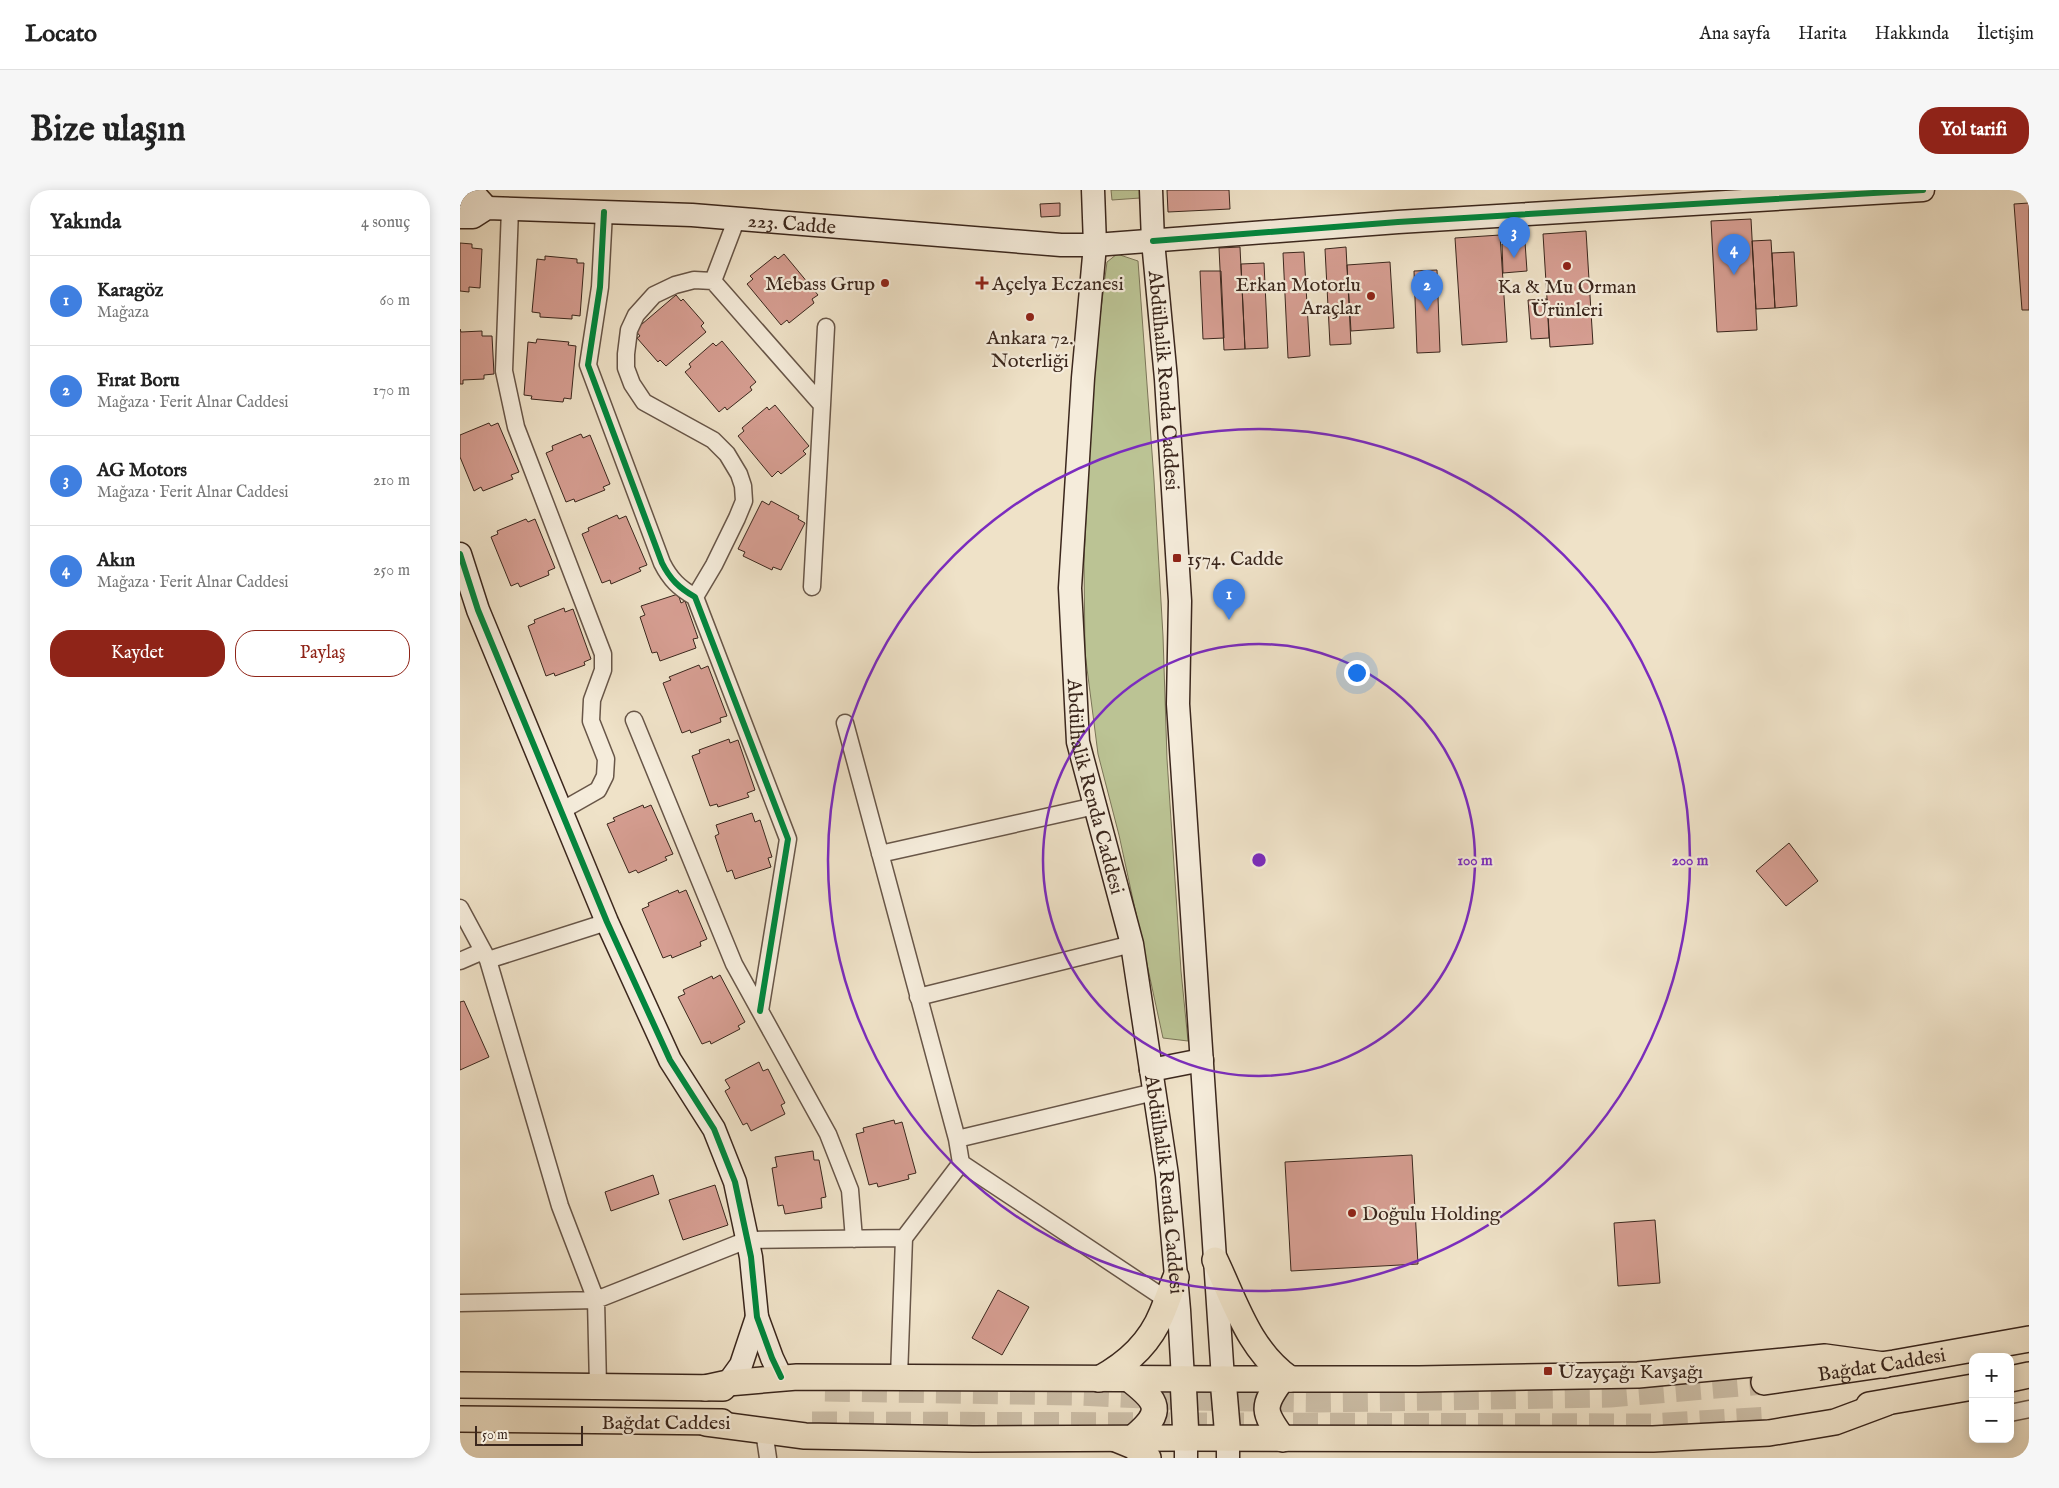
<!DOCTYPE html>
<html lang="tr">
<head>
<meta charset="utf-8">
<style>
  :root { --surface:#fff; --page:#f6f6f6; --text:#222; --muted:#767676; --line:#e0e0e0; --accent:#8f2418 }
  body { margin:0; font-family:"IM FELL English",serif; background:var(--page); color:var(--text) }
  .controls { position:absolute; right:15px; bottom:15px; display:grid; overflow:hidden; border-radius:10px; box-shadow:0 2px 12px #0003 }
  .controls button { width:45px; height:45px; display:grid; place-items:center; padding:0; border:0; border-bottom:1px solid var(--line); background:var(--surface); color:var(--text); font:25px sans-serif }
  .scale { position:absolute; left:15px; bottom:12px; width:108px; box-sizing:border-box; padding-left:5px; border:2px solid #3b271d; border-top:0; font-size:14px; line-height:18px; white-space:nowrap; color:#3b271d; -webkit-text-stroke:4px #f5ecdb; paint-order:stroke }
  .you { position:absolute; left:896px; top:482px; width:18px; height:18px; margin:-12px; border:4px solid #fff; border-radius:50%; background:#1a73e8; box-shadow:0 0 0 8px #1a73e833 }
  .badge { display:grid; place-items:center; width:32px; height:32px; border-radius:50%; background:var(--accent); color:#fff; font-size:16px; font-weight:700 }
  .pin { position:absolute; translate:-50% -41px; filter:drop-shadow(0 1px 2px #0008) }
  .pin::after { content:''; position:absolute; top:26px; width:18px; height:15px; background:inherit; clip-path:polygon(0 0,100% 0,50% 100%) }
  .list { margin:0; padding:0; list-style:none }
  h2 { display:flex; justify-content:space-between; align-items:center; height:65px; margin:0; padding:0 20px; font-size:21px }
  h2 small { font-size:16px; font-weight:400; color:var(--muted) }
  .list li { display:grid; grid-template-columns:32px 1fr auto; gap:15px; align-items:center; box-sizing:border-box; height:90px; padding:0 20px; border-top:1px solid var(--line) }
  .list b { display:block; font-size:19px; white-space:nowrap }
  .list p { margin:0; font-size:16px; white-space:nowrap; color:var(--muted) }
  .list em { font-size:16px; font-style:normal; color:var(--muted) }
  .actions { display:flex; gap:10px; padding:15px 20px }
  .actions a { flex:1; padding:11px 0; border:1px solid var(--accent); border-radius:20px; text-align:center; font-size:18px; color:var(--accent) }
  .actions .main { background:var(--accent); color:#fff }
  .map { position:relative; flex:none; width:1569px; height:1268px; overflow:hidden; border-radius:20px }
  header { display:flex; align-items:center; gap:30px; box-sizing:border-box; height:70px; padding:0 25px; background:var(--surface); border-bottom:1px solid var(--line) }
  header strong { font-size:24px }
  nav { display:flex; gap:28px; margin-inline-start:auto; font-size:18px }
  .intro { display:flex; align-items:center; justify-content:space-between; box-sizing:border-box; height:120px; padding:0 30px }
  h1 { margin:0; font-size:35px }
  .button { padding:12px 22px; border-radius:20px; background:var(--accent); color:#fff; font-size:18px; font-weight:700 }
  main { display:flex; gap:30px; padding:0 30px }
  aside { flex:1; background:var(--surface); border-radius:20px; box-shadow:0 2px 12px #0003 }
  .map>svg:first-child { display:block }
</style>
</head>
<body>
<header>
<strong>Locato</strong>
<nav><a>Ana sayfa</a><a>Harita</a><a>Hakkında</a><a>İletişim</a></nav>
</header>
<div class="intro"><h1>Bize ulaşın</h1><a class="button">Yol tarifi</a></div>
<main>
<aside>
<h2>Yakında<small>4 sonuç</small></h2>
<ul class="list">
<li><span class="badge" style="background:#3f7fe0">1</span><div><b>Karagöz</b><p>Mağaza</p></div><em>60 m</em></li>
<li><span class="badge" style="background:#3f7fe0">2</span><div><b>Fırat Boru</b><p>Mağaza · Ferit Alnar Caddesi</p></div><em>170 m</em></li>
<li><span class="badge" style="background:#3f7fe0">3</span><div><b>AG Motors</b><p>Mağaza · Ferit Alnar Caddesi</p></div><em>210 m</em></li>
<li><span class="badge" style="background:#3f7fe0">4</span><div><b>Akın</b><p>Mağaza · Ferit Alnar Caddesi</p></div><em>250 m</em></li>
</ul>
<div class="actions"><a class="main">Kaydet</a><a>Paylaş</a></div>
</aside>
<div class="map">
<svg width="1569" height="1268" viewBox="0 0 1569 1268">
  <rect width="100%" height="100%" fill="#efe2c8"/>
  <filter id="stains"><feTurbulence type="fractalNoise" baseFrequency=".004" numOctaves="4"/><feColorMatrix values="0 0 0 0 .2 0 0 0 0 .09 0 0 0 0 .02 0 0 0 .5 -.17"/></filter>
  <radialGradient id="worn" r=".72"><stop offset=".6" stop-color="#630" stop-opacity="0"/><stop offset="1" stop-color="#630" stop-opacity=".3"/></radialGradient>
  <!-- green -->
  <path fill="#bbc394" stroke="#7b7558" d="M 651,0 L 680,0 L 680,8 L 652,10 Z
    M 657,64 L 678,71 L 694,290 L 703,446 L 707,569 L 721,781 L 728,851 L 703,848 L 659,645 L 638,564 L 625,463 L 624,373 L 632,189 L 647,72 Z"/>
  <!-- building -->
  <path fill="#d69e92" stroke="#3b271d" d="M 707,0 L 769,0 L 770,19 L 708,22 Z
    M 600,13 L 600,26 L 581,27 L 580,14 Z
    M 1569,13 L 1569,120 L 1562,120 L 1554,14 Z
    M 1291,29 L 1297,140 L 1257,142 L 1251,31 Z
    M 1126,41 L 1133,154 L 1090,157 L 1083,44 Z
    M 1040,45 L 1047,152 L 1002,155 L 995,48 Z
    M 1311,50 L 1315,118 L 1296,119 L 1292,51 Z
    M 1065,52 L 1067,81 L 1043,83 L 1042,54 Z
    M 0,53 L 12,54 L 12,58 L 22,59 L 20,98 L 9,97 L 9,102 L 0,101 Z
    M 780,57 L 785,159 L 764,160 L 759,58 Z
    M 886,57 L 891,154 L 870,155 L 865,59 Z
    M 844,62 L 850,166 L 828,168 L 823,63 Z
    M 1334,62 L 1337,116 L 1315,118 L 1312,63 Z
    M 324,64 L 358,105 L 352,109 L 354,113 L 329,133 L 327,130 L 321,135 L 287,94 L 293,89 L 290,86 L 315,66 L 318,69 Z
    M 85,66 L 117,69 L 117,73 L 124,73 L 120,126 L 112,125 L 112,129 L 80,127 L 80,123 L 72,122 L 77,69 L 85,70 Z
    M 930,72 L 934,138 L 891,141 L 887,75 Z
    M 804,73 L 808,158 L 785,159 L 781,74 Z
    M 977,80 L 980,162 L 957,163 L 954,81 Z
    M 740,81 L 761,81 L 764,148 L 743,149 Z
    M 216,105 L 221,111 L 223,109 L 244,133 L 241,136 L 246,142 L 206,176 L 200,170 L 198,172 L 177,148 L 180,146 L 175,140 Z
    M 1087,109 L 1089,148 L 1071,149 L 1068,110 Z
    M 0,139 L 1,142 L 22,141 L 22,146 L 32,146 L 34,184 L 24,185 L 24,189 L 3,190 L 3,194 L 0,194 Z
    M 77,149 L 109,152 L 108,155 L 116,156 L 111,209 L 104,208 L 103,212 L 71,209 L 72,206 L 64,205 L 68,152 L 76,153 Z
    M 262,151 L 296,192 L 290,197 L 292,200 L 267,220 L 265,217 L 259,222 L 225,182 L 231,177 L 229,174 L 253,153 L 256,156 Z
    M 315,215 L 349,256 L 343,261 L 346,264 L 321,284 L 318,281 L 312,287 L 278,246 L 284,241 L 282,238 L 307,217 L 309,220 Z
    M 29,233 L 31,236 L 38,233 L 59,282 L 51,285 L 53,289 L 23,301 L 21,297 L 14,301 L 0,267 L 0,245 Z
    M 121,244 L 123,248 L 130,245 L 150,294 L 143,297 L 145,300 L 115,312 L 114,309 L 106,312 L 86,263 L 93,260 L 92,256 Z
    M 302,311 L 309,315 L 311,311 L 339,326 L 338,329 L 345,333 L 321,380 L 313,377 L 312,380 L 283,366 L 285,362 L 278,359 Z
    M 157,325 L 159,329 L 166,326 L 187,375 L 179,378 L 181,381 L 151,394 L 150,390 L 142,393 L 122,344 L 129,341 L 128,338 Z
    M 66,329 L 68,332 L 75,329 L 95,378 L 88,381 L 89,385 L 60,397 L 58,393 L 51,396 L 31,347 L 38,344 L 37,341 Z
    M 218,404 L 221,413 L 225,411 L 238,448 L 233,449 L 236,458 L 200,471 L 197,462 L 192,463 L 180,427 L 185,425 L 181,416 Z
    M 104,418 L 105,422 L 113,419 L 131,469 L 124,472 L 125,475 L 95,486 L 94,483 L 86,486 L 68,436 L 75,433 L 74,430 Z
    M 239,475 L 241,479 L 248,476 L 267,526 L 260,528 L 261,532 L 231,543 L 230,540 L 222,543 L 203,493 L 211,490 L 209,487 Z
    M 269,549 L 270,553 L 278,550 L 295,600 L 287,603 L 289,607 L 258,617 L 257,614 L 250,616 L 232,566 L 240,563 L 239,560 Z
    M 183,615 L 184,618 L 191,615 L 213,664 L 205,667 L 207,670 L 178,683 L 176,680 L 169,683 L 147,634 L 155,631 L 153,628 Z
    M 292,623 L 295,632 L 300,630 L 312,667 L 308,668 L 311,677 L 275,689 L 272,680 L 267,682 L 255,646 L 259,644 L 256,635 Z
    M 1329,653 L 1358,691 L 1326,716 L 1296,681 Z
    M 218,700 L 219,703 L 226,700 L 247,749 L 240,752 L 241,756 L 212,768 L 211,765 L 203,768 L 182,719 L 189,716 L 188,713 Z
    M 260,785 L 285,832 L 278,836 L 280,839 L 251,854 L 250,851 L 242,854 L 218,807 L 225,804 L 223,800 L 252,786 L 253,789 Z
    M 4,811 L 29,867 L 0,880 L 0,812 Z
    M 299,872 L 303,881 L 308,879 L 325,913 L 321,915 L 325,924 L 291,941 L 287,933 L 283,935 L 265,901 L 270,898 L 265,890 Z
    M 434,930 L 435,934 L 442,932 L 456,983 L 448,985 L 449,989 L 418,997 L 417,993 L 409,995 L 396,944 L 404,942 L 403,938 Z
    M 353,961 L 354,970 L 359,970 L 366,1007 L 361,1008 L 362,1018 L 325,1024 L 323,1015 L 318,1016 L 312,978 L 317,977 L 315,967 Z
    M 952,965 L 958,1074 L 831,1081 L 825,972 Z
    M 193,985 L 199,1004 L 151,1021 L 145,1002 Z
    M 255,995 L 268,1035 L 223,1050 L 209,1010 Z
    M 1195,1030 L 1200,1093 L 1158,1096 L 1154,1033 Z
    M 538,1100 L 569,1117 L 542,1165 L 512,1148 Z"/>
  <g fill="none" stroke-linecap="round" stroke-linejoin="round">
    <!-- primary-tunnel -->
    <path stroke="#cbbda6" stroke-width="25" stroke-dasharray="25 12" stroke-linecap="butt" d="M 365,1199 L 617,1203 L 728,1208 L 858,1210 L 1150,1205 L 1304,1192
      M 352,1234 L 1191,1236 L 1308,1229"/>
    <defs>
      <path id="street" d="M 50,19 L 44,181 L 56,237 L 143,464 L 143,480 L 132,510 L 131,531 L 146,569 L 145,586 L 138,600 L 101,621
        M 144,22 L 140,97 L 128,175 L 202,373 C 210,389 219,398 235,407 L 328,649 L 300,821
        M 277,28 L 253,91 L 362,215 L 366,137
        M 352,397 L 362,215
        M 235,407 L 254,375 L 277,328 L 284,311 L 283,296 L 279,284 L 267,264 L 253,250 L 184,212 L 172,194 L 166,178 L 166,164 L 169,140 L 176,125 L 194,105 L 215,95 L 234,90 L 253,91
        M 174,530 L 274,774 L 368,944 L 390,1000 L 394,1049
        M 385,533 L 497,949 L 501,973 L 444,1048
        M 420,664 L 635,616
        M 0,718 L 28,770 L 100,1016 L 136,1110 L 138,1196
        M 28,770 L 147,732
        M 0,771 L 23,761
        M 458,807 L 672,754
        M 497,949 L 694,902
        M 501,973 L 707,1110
        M 0,1113 L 136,1110 L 287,1050 L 444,1048 L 439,1187
        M 1550,1223 L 1569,1219
        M 304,1241 L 308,1268"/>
      <g id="secondary">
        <path id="s1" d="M 633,0 L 635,55 L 623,188 L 610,398 L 618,552 L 672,754 L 707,985 L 719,1120 L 723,1189"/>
        <path id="s2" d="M 691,0 L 693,51 L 706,189 L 720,411 L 718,514 L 763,1189"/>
        <path d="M 0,7 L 18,8 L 27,18"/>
        <path id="s3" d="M 0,27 L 13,27 L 27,18 L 232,25 L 601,55 L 635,55 L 938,32 L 1463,0"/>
        <path d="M 0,364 L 18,420 L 147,732 L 210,870 L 254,939 L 275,992 L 291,1067 L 297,1127 L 312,1168 L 321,1187"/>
        <path d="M 691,880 L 742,870"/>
        <path d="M 268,1193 L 281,1175 L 297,1127"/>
        <path d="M 726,1248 L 726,1268"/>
        <path d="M 768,1268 L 768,1248"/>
      </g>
      <g id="primary">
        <path d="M 755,1070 C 776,1114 789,1160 830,1189"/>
        <path d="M 668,1188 C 699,1212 705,1221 673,1248"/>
        <path d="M 639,1189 C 667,1174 690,1153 702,1123 C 707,1111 711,1099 716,1087"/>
        <path d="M 723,1189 L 726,1248 L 1193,1249 L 1309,1243 L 1375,1232 L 1426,1213"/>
        <path d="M 763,1189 L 959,1189 L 1178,1185 L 1365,1167 L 1424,1175"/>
        <path d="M 822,1189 C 801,1217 803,1222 823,1249"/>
        <path d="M 1550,1189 L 1569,1185"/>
        <path id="s4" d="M 1304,1192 L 1434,1173 L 1569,1149"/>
        <path d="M 0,1195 L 263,1198"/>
        <path d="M 245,1198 L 268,1193 L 337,1187 L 763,1189 L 768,1248"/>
        <path d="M 1409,1215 L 1513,1197"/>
        <path d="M 0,1229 L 262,1232"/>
        <path d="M 246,1233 L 345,1246 L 513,1249 L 726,1248"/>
        <path d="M 656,1249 L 673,1256 L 688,1268"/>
      </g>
    </defs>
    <!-- street casing -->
    <use href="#street" stroke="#685648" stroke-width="19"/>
    <!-- secondary casing -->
    <use href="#secondary" stroke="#3b271d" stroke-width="25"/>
    <!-- primary casing -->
    <use href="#primary" stroke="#3b271d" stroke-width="28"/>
    <!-- street -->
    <use href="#street" stroke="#f5ecdb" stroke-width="16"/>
    <!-- secondary -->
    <use href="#secondary" stroke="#f5ecdb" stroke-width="22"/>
    <!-- primary -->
    <use href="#primary" stroke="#efe2c8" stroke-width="25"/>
    <defs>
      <path id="cycleway" d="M 144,22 L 140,97 L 128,175 L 202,373 C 210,389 219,398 235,407 L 328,649 L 300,821
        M 693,51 L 938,32 L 1463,0
        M 0,364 L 18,420 L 147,732 L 210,870 L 254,939 L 275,992 L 291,1067 L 297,1127 L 312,1168 L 321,1187"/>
    </defs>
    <!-- cycleway casing -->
    <use href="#cycleway" stroke="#f5ecdb" stroke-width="9"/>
    <!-- cycleway -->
    <use href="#cycleway" stroke="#00873e" stroke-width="6"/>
  </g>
  <!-- distance rings -->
  <g fill="none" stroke="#7b2cbf" stroke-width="2.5">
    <circle cx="799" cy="670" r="216"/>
    <circle cx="799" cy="670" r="431"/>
  </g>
  <!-- markers -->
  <g fill="#8f2418" stroke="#f5ecdb" stroke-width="2">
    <circle cx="1107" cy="76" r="5"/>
    <circle cx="425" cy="93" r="5"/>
    <path d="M519.5 85.5h5v5h5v5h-5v5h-5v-5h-5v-5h5z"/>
    <circle cx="911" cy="106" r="5"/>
    <circle cx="570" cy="127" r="5"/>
    <rect x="712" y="363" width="10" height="10" rx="2.5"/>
    <circle cx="892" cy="1023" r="5"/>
    <rect x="1083" y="1176" width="10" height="10" rx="2.5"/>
  </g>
  <g text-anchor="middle" stroke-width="4.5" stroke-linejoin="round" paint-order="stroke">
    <!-- street labels -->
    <g font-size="20" fill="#3b271d" stroke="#f5ecdb">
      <text dy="7" stroke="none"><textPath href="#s3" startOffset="335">223. Cadde</textPath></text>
      <text dy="7" stroke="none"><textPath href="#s2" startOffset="191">Abdülhalik Renda Caddesi</textPath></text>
      <text dy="7" stroke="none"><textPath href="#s1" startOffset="600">Abdülhalik Renda Caddesi</textPath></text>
      <text dy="7" stroke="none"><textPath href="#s1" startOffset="1005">Abdülhalik Renda Caddesi</textPath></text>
      <text dy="7" stroke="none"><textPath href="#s4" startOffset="119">Bağdat Caddesi</textPath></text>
      <text x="206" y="1239">Bağdat Caddesi</text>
    </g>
    <!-- poi labels -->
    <g font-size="20" fill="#3b271d" stroke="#f5ecdb" text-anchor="start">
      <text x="415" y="100" text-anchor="end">Mebass Grup</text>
      <text x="532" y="100">Açelya Eczanesi</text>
      <text x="901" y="101" text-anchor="end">Erkan Motorlu<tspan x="901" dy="23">Araçlar</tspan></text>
      <text x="1107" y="103" text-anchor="middle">Ka &amp; Mu Orman<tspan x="1107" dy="23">Ürünleri</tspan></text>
      <text x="570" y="154" text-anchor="middle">Ankara 72.<tspan x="570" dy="23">Noterliği</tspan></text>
      <text x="727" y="375">1574. Cadde</text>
      <text x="902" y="1030">Doğulu Holding</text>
      <text x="1098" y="1188">Uzayçağı Kavşağı</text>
    </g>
  </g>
  <circle cx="799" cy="670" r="8" fill="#7b2cbf" stroke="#f5ecdb" stroke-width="2.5"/>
  <g font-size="15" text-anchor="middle" font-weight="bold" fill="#7b2cbf" stroke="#f5ecdb" stroke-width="4.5" stroke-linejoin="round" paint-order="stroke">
    <text x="1015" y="675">100 m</text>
    <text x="1230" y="675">200 m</text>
  </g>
  <rect width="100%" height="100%" filter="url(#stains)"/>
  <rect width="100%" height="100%" fill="url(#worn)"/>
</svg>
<div class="controls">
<button>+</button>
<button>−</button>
</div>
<div class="scale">50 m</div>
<div class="you"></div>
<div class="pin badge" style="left:769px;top:430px;background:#3f7fe0">1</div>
<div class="pin badge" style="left:967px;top:121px;background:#3f7fe0">2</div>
<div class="pin badge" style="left:1054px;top:68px;background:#3f7fe0">3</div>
<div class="pin badge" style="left:1274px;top:85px;background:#3f7fe0">4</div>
</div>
</main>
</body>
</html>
